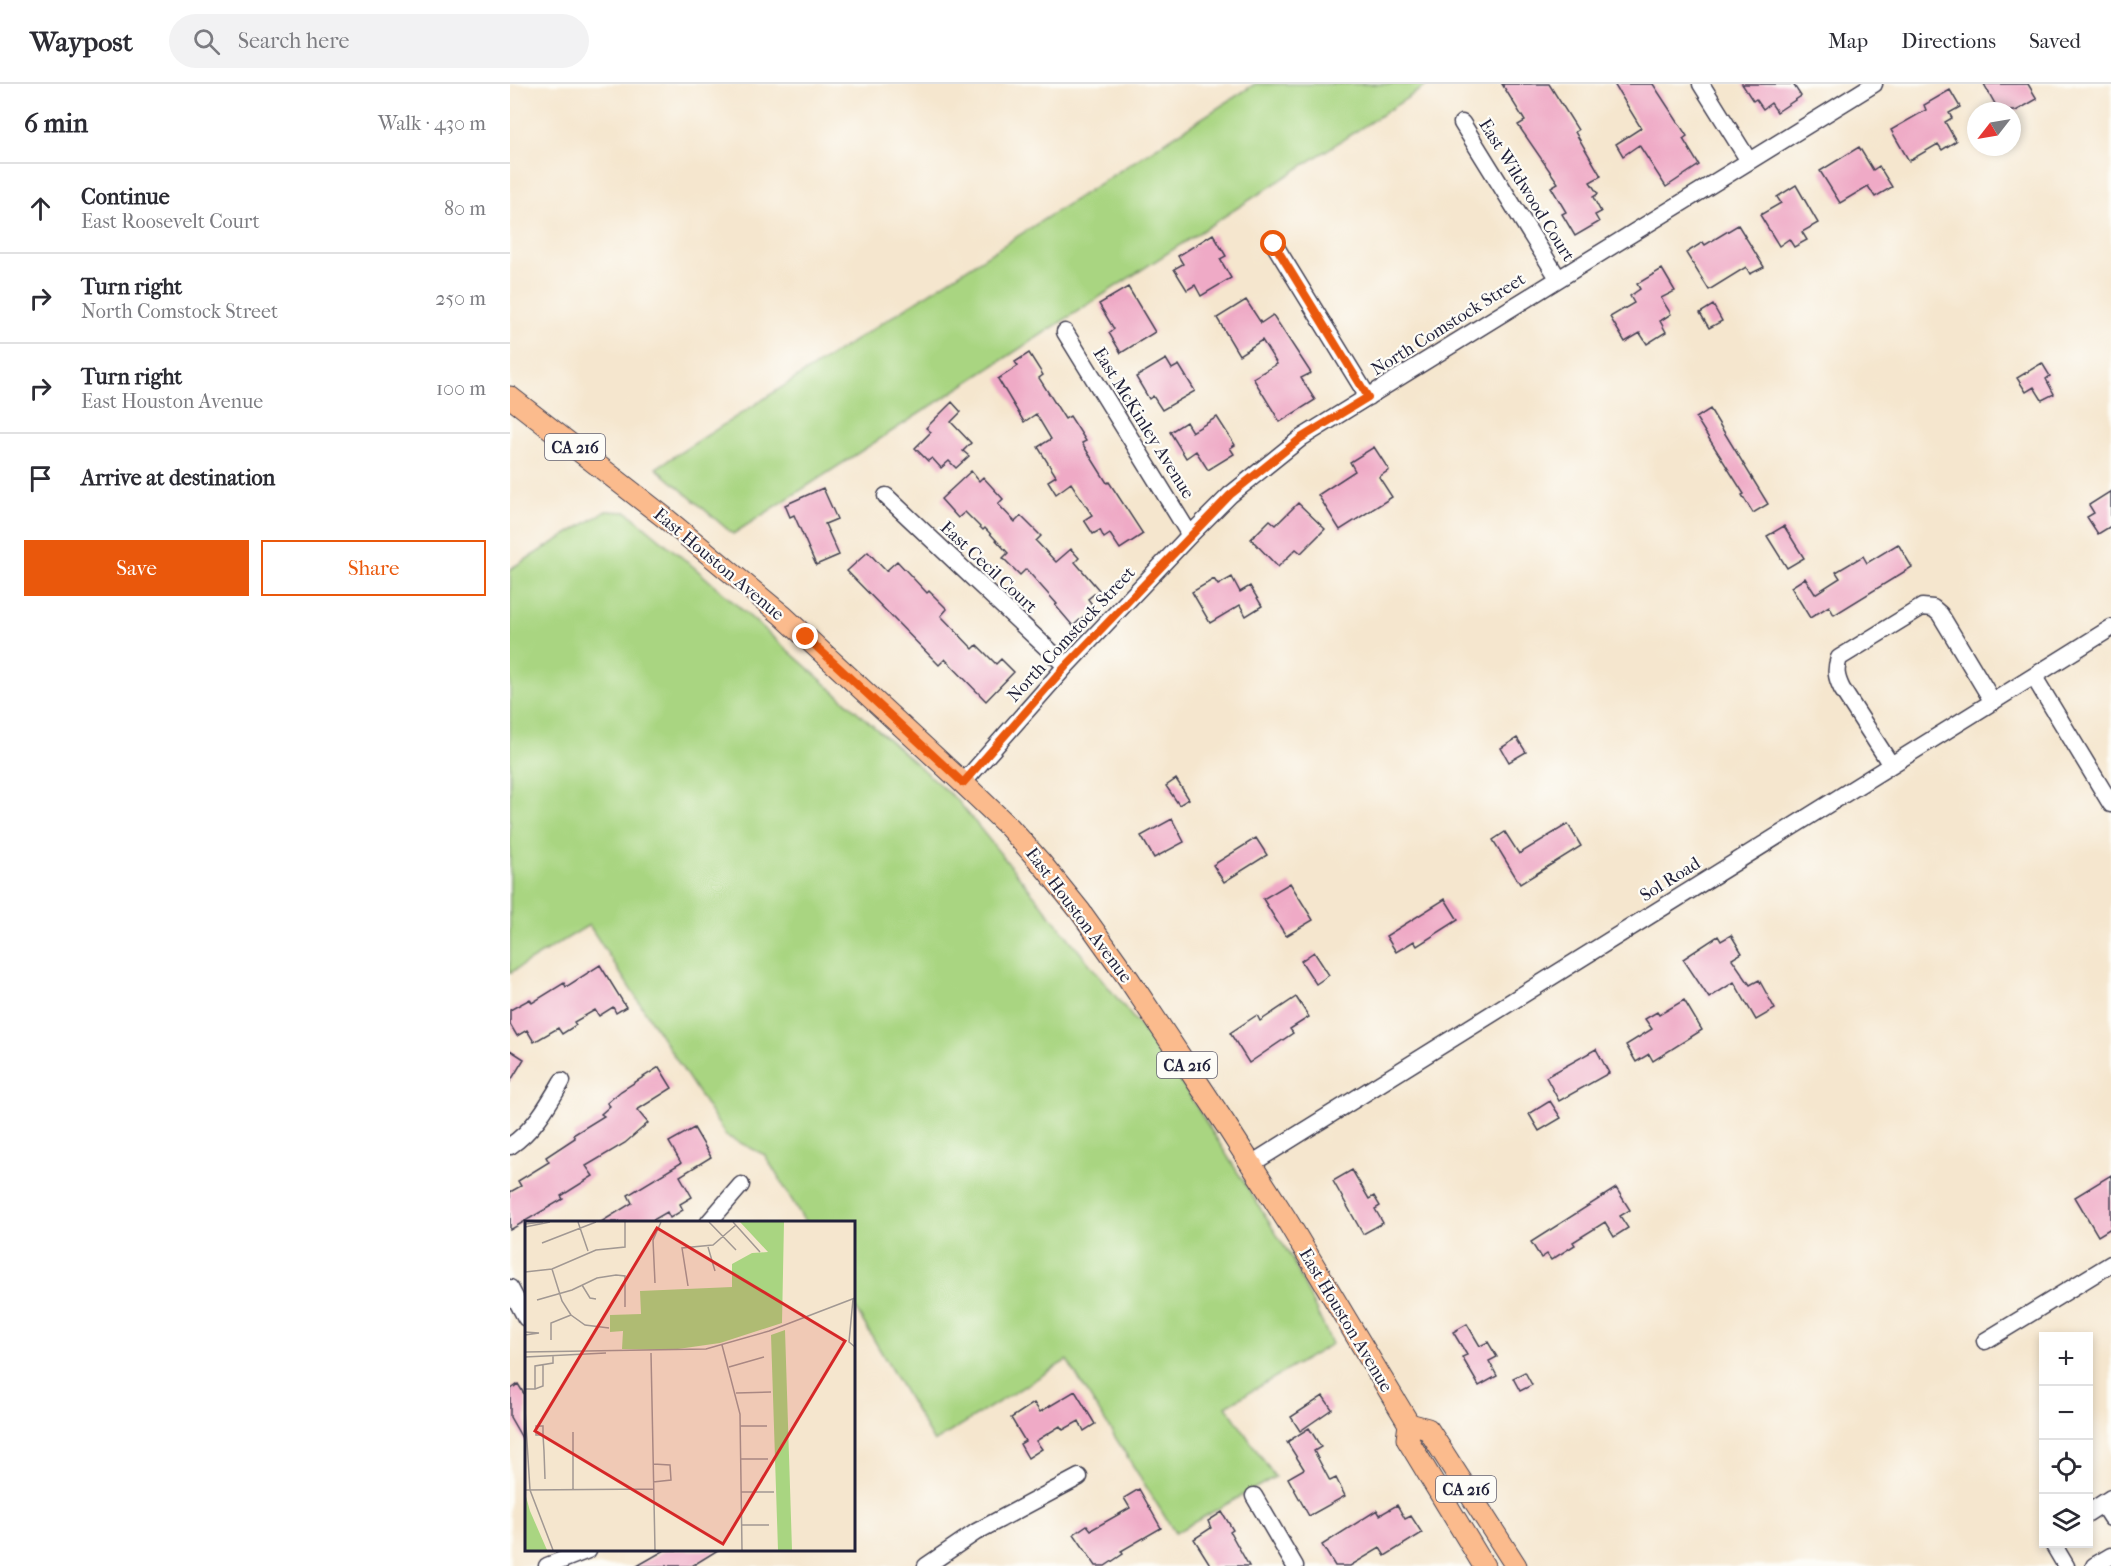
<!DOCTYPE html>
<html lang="en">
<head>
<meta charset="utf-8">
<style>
  :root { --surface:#fff; --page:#f2f2f3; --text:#2b2b33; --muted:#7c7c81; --line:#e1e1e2; --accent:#ea580c }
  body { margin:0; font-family:"IM FELL French Canon",serif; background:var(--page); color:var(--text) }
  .controls { position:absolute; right:18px; bottom:18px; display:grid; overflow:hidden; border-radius:0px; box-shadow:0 3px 9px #0003 }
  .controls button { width:54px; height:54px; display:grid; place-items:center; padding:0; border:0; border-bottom:2px solid var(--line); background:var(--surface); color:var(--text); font:30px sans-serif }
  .compass { position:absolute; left:1457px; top:18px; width:54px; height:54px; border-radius:50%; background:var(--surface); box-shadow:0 3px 9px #0003; rotate:239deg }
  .stop { position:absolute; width:18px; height:18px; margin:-14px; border:4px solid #ea580c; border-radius:50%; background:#fff }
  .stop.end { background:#ea580c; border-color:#fff; box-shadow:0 2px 6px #0008 }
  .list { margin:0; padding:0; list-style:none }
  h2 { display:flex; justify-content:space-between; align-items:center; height:78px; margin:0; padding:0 24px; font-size:26px }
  h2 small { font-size:20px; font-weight:400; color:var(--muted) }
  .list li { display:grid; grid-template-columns:39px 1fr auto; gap:18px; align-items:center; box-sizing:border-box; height:90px; padding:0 24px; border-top:2px solid var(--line) }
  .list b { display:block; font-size:22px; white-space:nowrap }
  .list p { margin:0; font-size:20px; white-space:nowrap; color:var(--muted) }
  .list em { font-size:20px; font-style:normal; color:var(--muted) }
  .actions { display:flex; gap:12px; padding:18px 24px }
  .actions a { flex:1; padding:14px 0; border:2px solid var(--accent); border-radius:0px; text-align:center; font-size:21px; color:var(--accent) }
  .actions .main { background:var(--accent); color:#fff }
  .icon { flex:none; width:33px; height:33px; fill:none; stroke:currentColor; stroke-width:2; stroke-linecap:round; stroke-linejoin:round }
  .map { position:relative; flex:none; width:1601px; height:1482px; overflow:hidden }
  header { display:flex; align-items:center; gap:36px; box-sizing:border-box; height:84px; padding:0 30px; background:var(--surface); border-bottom:2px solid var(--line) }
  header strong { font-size:28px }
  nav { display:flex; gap:33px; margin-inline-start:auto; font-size:21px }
  .search { width:420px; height:54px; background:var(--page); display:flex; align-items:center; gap:15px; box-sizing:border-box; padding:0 21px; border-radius:33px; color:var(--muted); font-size:22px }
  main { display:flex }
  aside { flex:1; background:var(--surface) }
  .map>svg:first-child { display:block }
</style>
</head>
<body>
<header>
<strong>Waypost</strong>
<div class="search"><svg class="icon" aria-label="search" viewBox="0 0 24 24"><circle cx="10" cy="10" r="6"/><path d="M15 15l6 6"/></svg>Search here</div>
<nav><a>Map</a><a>Directions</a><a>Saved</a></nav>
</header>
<main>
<aside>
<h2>6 min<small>Walk · 430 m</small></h2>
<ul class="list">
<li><svg class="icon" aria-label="ahead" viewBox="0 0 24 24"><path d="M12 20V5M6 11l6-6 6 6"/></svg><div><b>Continue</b><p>East Roosevelt Court</p></div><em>80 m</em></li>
<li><svg class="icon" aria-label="right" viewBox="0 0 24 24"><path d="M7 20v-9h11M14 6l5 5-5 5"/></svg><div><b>Turn right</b><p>North Comstock Street</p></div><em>250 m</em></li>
<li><svg class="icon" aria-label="right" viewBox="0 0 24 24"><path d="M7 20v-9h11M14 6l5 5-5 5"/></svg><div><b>Turn right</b><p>East Houston Avenue</p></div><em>100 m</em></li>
<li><svg class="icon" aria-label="arrive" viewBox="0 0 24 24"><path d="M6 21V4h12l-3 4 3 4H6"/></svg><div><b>Arrive at destination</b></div></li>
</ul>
<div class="actions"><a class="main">Save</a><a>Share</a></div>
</aside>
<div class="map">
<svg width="1601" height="1482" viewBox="0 0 1601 1482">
  <rect width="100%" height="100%" fill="#fdfcf7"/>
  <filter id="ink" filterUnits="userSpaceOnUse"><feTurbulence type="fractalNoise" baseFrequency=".0167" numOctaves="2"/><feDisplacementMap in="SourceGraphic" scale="12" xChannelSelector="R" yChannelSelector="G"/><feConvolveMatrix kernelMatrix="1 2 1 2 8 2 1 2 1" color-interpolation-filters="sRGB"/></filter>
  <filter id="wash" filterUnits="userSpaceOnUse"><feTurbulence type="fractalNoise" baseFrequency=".008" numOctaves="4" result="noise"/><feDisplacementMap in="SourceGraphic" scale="24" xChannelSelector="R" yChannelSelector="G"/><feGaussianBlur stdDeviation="1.35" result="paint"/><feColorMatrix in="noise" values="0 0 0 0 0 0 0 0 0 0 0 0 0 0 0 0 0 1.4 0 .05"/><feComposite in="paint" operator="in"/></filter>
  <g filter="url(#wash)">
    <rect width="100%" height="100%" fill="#f5e6ce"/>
    <!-- green -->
    <path fill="#a9d581" stroke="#667c5e" stroke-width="1.5" d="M 745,0 L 919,0 L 223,450 L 146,384 Z
      M 96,427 L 117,428 L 186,485 L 448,717 L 657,976 L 781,1173 L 822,1260 L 716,1322 L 765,1393 L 665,1449 L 557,1276 L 424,1358 L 344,1222 L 344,1138 L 295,1138 L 255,1071 L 216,1052 L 79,841 L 0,889 L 0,485 Z"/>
    <g id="blocks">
      <!-- building -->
      <path fill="#efaac6" d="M 992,0 L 1039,0 L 1068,46 L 1065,48 L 1091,92 L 1080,98 L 1088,110 L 1083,113 L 1091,128 L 1085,131 L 1089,138 L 1065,152 L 1052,130 L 1056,128 L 1041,103 L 1048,99 L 1008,41 L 1015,37 Z
        M 1104,0 L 1143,0 L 1177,52 L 1173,55 L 1189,81 L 1156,103 L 1129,61 L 1113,72 L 1106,60 L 1131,44 Z
        M 1232,0 L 1283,0 L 1291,12 L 1267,28 L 1261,19 L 1253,25 L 1246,15 L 1243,17 Z
        M 1474,0 L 1518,0 L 1527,15 L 1506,27 L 1489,27 Z
        M 1440,6 L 1450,23 L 1439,29 L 1442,34 L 1435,38 L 1446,57 L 1432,66 L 1428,60 L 1399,77 L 1381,46 L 1416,26 L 1414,21 Z
        M 1349,63 L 1363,86 L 1369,82 L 1382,103 L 1365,113 L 1358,102 L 1330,119 L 1310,87 Z
        M 1286,101 L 1308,139 L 1292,148 L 1297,156 L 1284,163 L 1279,155 L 1269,162 L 1250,131 L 1271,119 L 1267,113 Z
        M 1228,141 L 1254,183 L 1240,190 L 1236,183 L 1199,206 L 1176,169 L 1193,158 L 1195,161 Z
        M 703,150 L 716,172 L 710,175 L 721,194 L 691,212 L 685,201 L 677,206 L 664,185 L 673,180 L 668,172 Z
        M 1152,185 L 1165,207 L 1151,214 L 1161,230 L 1150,237 L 1156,248 L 1137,260 L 1130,249 L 1115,258 L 1100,233 L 1124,219 L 1120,212 L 1130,205 L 1127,200 Z
        M 618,203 L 645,248 L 611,269 L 599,249 L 604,245 L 589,220 Z
        M 736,216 L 751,239 L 763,231 L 801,289 L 791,294 L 805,316 L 770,338 L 743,294 L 767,280 L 752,256 L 729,271 L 707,234 Z
        M 1203,221 L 1212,237 L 1199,244 L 1190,229 Z
        M 519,269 L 533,291 L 529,294 L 555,335 L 560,332 L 576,357 L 572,359 L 597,399 L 599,398 L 633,450 L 610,465 L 600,450 L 594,454 L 590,446 L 583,450 L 574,436 L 582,431 L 561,399 L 546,410 L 538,397 L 546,392 L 528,363 L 541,355 L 526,330 L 514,338 L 488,295 L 508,282 L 505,278 Z
        M 656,275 L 662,285 L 669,281 L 685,307 L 652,326 L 643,312 L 639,315 L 626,293 Z
        M 1532,279 L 1540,292 L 1536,295 L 1544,310 L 1532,316 L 1524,303 L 1516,308 L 1507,294 Z
        M 442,318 L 451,328 L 441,338 L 461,359 L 453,367 L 459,372 L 446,384 L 439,377 L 431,384 L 422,374 L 418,377 L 405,364 L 421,348 L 416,344 Z
        M 1200,325 L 1258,420 L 1243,429 L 1232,411 L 1234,410 L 1186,334 Z
        M 707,333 L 725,361 L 720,364 L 724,370 L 698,386 L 686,367 L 676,374 L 660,348 L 676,338 L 682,348 Z
        M 864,363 L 879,386 L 869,393 L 882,413 L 830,446 L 808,411 L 845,387 L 840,378 Z
        M 461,387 L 469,397 L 473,393 L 493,415 L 488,420 L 505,438 L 511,432 L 531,452 L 526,457 L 546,478 L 561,465 L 569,474 L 565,478 L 589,506 L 578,515 L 584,523 L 563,542 L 545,521 L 547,520 L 516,485 L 510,491 L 493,474 L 498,469 L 475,444 L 473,446 L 455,428 L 448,434 L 431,415 Z
        M 313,404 L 327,435 L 315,440 L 329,471 L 306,481 L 284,431 L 280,433 L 275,421 Z
        M 1601,407 L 1601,442 L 1588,450 L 1577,433 L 1584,429 L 1579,421 Z
        M 788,419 L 815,445 L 791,469 L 786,465 L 768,483 L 741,455 L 760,436 L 766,441 Z
        M 1274,442 L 1294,474 L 1277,484 L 1257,452 Z
        M 1388,460 L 1402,483 L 1324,531 L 1319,522 L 1300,534 L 1281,503 L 1295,494 L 1305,510 L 1330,494 L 1326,488 L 1353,472 L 1357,479 Z
        M 358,468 L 376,487 L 387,477 L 417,509 L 419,507 L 437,525 L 431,532 L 463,565 L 467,561 L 486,580 L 491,575 L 504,588 L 476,617 L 435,575 L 429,581 L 337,487 Z
        M 722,493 L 730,508 L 740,502 L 752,522 L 736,532 L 730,521 L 700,539 L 682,508 L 704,495 L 708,501 Z
        M 1007,654 L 1016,668 L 999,678 L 991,664 Z
        M 666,695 L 679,715 L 669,721 L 656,702 Z
        M 662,735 L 674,758 L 644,774 L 631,752 Z
        M 1058,740 L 1071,762 L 1010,800 L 983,756 L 995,748 L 1009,770 Z
        M 746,754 L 757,771 L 714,798 L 703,781 Z
        M 780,799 L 803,836 L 776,852 L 753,815 Z
        M 935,815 L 948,836 L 907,862 L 904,857 L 886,868 L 876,852 Z
        M 1221,851 L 1232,869 L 1222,875 L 1240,901 L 1249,896 L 1265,925 L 1246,936 L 1224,898 L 1199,914 L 1173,875 L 1208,852 L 1211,857 Z
        M 804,868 L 819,891 L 806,900 L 791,877 Z
        M 90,881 L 116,923 L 106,929 L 103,923 L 89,932 L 85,926 L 64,938 L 66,941 L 52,950 L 48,944 L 24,958 L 17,946 L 7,952 L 0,940 L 0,926 L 20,915 L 22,919 L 54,899 L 56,903 Z
        M 786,913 L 799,933 L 780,945 L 783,949 L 739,979 L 720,949 L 747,931 L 750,937 Z
        M 1174,916 L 1192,946 L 1143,977 L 1139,970 L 1126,978 L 1116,961 L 1142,945 L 1135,935 L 1147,928 L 1149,931 Z
        M 1086,965 L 1099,989 L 1049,1017 L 1036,993 Z
        M 0,966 L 14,975 L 0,998 Z
        M 149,983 L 162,1004 L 127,1026 L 138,1039 L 115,1059 L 76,1082 L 83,1092 L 51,1112 L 53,1115 L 0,1146 L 0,1108 L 11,1102 L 8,1097 L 39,1078 L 36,1073 L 65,1054 L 63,1051 L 94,1032 L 91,1030 L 100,1022 L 97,1019 L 111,1007 Z
        M 1040,1017 L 1051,1034 L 1029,1047 L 1019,1030 Z
        M 184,1044 L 201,1073 L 170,1092 L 182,1113 L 170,1120 L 173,1126 L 160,1134 L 157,1128 L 140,1138 L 91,1138 L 122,1119 L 118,1111 L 171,1079 L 159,1058 Z
        M 842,1086 L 859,1115 L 864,1112 L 870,1122 L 865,1125 L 873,1139 L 853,1150 L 823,1097 Z
        M 1601,1091 L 1601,1144 L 1588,1152 L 1565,1113 Z
        M 1106,1104 L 1120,1126 L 1110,1132 L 1118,1144 L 1104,1153 L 1095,1138 L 1063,1158 L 1065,1161 L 1041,1176 L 1037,1170 L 1031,1174 L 1021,1158 Z
        M 957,1240 L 970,1262 L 978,1258 L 987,1273 L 979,1277 L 987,1292 L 969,1302 L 952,1273 L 957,1271 L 943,1248 Z
        M 1015,1288 L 1022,1301 L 1010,1307 L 1003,1294 Z
        M 8,1300 L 16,1313 L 16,1361 L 0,1333 L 0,1306 Z
        M 565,1307 L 585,1340 L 574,1347 L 569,1337 L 553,1346 L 550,1342 L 526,1357 L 532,1365 L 518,1374 L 510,1360 L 515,1357 L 501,1334 L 524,1319 L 530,1328 Z
        M 813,1312 L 822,1325 L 790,1347 L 781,1333 Z
        M 799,1344 L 811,1363 L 804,1367 L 820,1397 L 826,1394 L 835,1412 L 799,1432 L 778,1394 L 794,1385 L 777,1358 Z
        M 629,1405 L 651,1444 L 611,1467 L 613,1470 L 595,1482 L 586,1482 L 564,1450 L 577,1441 L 581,1446 L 620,1424 L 614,1414 Z
        M 887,1421 L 895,1435 L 901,1432 L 912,1449 L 875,1472 L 870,1464 L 840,1482 L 825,1482 L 812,1461 L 867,1426 L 870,1431 Z
        M 712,1428 L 723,1446 L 720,1448 L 739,1482 L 701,1482 L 684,1455 L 701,1444 L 698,1437 Z
        M 155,1466 L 208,1466 L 182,1482 L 127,1482 Z"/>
    </g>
  </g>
  <g filter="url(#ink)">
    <use href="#blocks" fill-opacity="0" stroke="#423f51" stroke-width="1.5"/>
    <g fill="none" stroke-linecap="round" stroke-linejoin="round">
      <defs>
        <path id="minor" d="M 1191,0 L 1239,77
          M 952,39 L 1048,194
          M 764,160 L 858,313
          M 555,248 L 680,451
          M 376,412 L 556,582
          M 1524,593 L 1601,720
          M 1381,681 L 1332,605 C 1326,593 1325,586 1329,574 L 1412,523 L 1423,524 L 1430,530 L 1483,618
          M 453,699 L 556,582 L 680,451 L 720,411 L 791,354 L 1364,0
          M 0,1062 C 24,1046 38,1021 52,997
          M 741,1080 L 1601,544
          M 199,1138 L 231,1101
          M 0,1204 L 16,1234
          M 1475,1257 L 1601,1180
          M 744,1412 L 785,1482
          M 1592,1420 L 1601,1434
          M 1578,1429 L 1601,1414
          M 1543,1460 L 1556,1482
          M 37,1482 L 78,1466
          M 416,1482 L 466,1448 L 569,1393
          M 1584,1482 L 1601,1472"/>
        <path id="major" d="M 0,313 L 154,433 L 272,531 L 453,699 L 499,743 L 532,780 L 570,827 L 618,894 L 716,1041 L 778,1138 L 899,1340 L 897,1355 L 974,1482
          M 899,1340 L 918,1345 L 1006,1482"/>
      </defs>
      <!-- minor casing -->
      <use href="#minor" stroke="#423f51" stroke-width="19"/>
      <!-- major casing -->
      <use href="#major" stroke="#423f51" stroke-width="23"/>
      <!-- minor -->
      <use href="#minor" stroke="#fff" stroke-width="16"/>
      <!-- major -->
      <use href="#major" stroke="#fbbb8d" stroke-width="21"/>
    </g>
  </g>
  <g fill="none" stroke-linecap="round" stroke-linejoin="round" filter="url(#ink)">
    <!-- route -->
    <path stroke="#ea580c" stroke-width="8" d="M 296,553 L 453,699 L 556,582 L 720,411 L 791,354 L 858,313 L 764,160"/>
  </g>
  <g text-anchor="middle" stroke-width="4.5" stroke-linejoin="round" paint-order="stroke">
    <!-- shield labels -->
    <g fill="#fdfcf7" stroke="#646373" stroke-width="1.5">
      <rect x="35" y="350" width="60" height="26" rx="4.5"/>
      <rect x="647" y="968" width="60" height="26" rx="4.5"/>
      <rect x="926" y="1392" width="60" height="26" rx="4.5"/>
    </g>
    <g font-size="16" font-weight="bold" fill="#22223b">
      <text x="65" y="369">CA 216</text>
      <text x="677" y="987">CA 216</text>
      <text x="956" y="1411">CA 216</text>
    </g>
    <!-- street labels -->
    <g font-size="18" fill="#22223b" stroke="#fdfcf7">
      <text transform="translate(1017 106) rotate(58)" y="6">East Wildwood Court</text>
      <text transform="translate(938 240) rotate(-32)" y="6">North Comstock Street</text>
      <text transform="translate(634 339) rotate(58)" y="6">East McKinley Avenue</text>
      <text transform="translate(209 480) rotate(40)" y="6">East Houston Avenue</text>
      <text transform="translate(479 483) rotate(43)" y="6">East Cecil Court</text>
      <text transform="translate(561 550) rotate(-47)" y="6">North Comstock Street</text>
      <text transform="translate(1160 795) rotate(-32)" y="6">Sol Road</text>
      <text transform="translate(569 831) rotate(53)" y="6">East Houston Avenue</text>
      <text transform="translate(836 1236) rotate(59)" y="6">East Houston Avenue</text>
    </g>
  </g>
  <!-- overview -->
  <g transform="translate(15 1137)">
    <rect width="330" height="330" fill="#f5e6ce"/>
    <path d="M 215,1 L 259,1 L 257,102 L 195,122 L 146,129 L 97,128 L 98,110 L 85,111 L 85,94 L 116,93 L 115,70 L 207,66 L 207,43 L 227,32 L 243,31 ZM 260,109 L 267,329 L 253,329 L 246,114 ZM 0,272 L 5,290 L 22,329 L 0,329 Z" fill="#a9d581"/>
    <path fill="none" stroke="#a19893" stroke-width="1.5" d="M 53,1 L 63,30M 184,1 L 211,29M 208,1 L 235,31M 0,3 L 18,1M 0,6 L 25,1M 0,22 L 0,43M 17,22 L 71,1M 183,26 L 190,50M 27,48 L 37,80 L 46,94 L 60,104 L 84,107M 0,51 L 27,48 L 71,29 L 100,26 L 100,1M 130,62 L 128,19 L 136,1M 57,64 L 65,77 L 71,78M 163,65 L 157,27 L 188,24 L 211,4M 328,78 L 324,121 L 330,126M 12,79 L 47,69 L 72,57 L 91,54 L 100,55 L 100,86M 0,111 L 14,112 L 0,114M 26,119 L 26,102 L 46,94M 197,124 L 215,193 L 217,329M 0,131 L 181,128 L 244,110 L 330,77M 126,132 L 130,329M 0,136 L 81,132M 204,146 L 239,136M 0,168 L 10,168 L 10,145 L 28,142 L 28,135M 10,168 L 18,165 L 18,144M 211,172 L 246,171M 0,188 L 5,269 L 28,329M 215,205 L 242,205M 48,211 L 48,269M 18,214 L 11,214 L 11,205 L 18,205 L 18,214 L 19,230 L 20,258M 216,238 L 243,238M 128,243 L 145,244 L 146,259 L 128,261M 0,269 L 129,268M 216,271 L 249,271M 216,304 L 244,304"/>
    <path fill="#d62828" fill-opacity="0.15" stroke="#d62828" stroke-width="3" d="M 132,7 L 320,120 L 198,323 L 10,210 Z"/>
    <rect width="330" height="330" fill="none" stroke="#22223b" stroke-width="3"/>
  </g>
</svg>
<div class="controls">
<button>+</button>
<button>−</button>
<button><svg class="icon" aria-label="locate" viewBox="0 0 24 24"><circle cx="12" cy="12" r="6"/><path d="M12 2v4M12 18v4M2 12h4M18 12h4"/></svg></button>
<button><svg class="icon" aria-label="layers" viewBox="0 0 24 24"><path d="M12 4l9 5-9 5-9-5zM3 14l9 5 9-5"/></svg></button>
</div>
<svg class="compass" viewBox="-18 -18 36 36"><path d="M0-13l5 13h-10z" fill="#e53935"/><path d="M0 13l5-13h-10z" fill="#7c7c81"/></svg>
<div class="stop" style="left:764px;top:160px"></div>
<div class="stop end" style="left:296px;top:553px"></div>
</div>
</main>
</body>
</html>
